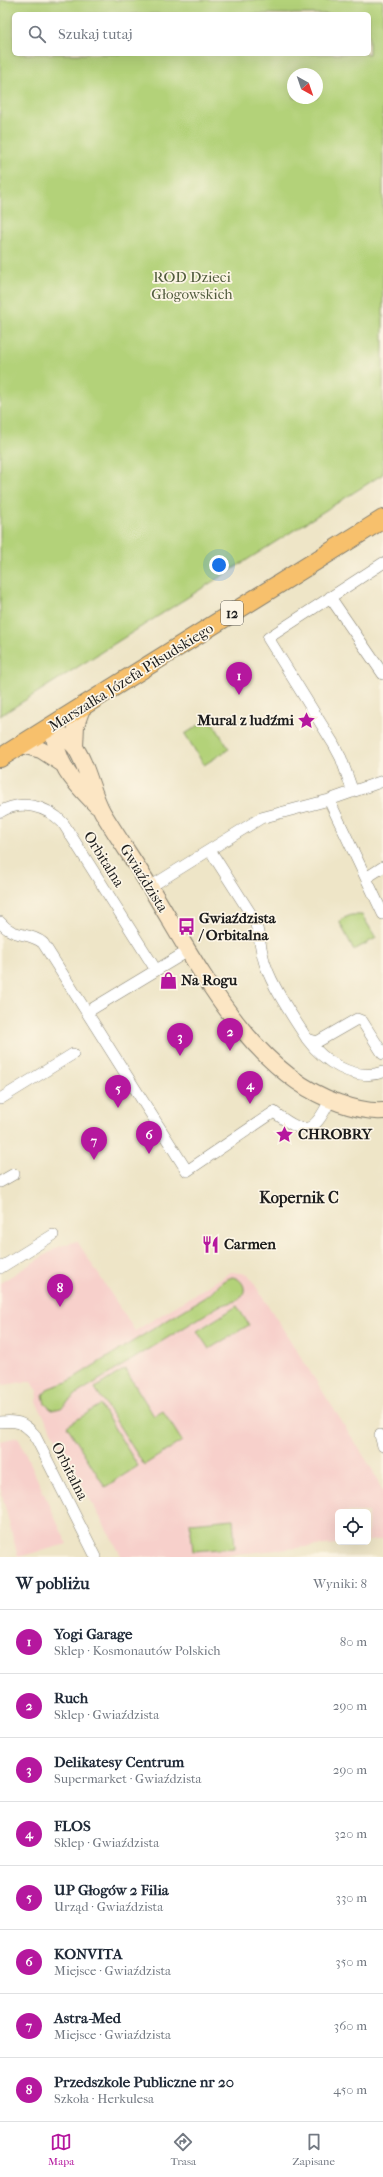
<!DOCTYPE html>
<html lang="pl">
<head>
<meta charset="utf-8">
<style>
  :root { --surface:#fff; --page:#f6f6f7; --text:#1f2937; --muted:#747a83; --line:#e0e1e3; --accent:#b5179e }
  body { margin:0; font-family:"IM FELL French Canon",serif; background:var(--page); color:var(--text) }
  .controls { position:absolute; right:12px; bottom:12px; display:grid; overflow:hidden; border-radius:6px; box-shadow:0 4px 16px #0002 }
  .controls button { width:36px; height:36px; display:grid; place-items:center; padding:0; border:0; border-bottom:1px solid var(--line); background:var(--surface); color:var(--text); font:20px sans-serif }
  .compass { position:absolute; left:287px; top:68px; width:36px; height:36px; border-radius:50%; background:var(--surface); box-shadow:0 4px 16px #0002; rotate:140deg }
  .you { position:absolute; left:219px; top:565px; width:14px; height:14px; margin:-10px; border:3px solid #fff; border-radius:50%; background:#1a73e8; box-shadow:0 0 0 6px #1a73e833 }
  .badge { display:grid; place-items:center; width:26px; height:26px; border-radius:50%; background:var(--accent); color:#fff; font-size:13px; font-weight:700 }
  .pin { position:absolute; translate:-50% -33px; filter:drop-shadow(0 1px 2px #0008) }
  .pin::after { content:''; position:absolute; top:21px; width:14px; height:12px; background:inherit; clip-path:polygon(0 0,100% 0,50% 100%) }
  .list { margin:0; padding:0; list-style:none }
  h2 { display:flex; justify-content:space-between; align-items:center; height:52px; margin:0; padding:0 16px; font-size:17px }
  h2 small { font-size:13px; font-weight:400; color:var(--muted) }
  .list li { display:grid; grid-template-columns:26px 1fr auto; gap:12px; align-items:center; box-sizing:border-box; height:64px; padding:0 16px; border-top:1px solid var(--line) }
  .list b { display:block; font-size:15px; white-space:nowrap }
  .list p { margin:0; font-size:13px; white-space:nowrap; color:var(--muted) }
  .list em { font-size:13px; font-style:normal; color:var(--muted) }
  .icon { flex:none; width:22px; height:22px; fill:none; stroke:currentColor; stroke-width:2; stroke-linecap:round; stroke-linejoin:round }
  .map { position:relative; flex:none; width:383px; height:1557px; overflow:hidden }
  .search { position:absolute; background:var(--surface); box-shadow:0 4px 16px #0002; left:12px; right:12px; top:12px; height:44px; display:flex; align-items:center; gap:10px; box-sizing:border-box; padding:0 14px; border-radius:6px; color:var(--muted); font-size:15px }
  .sheet { height:564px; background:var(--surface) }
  nav { display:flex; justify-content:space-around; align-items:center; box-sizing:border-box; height:56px; border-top:1px solid var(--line); background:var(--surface); font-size:11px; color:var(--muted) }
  nav a { display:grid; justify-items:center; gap:2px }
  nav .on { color:var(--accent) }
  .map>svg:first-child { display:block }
</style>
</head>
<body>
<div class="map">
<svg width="383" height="1557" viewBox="0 0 383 1557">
  <rect width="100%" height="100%" fill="#fcf5e5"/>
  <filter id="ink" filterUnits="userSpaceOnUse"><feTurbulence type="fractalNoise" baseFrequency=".025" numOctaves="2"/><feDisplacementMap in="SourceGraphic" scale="8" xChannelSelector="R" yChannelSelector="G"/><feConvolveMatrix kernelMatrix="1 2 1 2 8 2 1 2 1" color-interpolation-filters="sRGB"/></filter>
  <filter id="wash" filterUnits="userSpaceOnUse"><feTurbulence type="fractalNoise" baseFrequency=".012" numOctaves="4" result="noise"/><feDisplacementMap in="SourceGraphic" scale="16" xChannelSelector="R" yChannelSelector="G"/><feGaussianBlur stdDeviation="0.9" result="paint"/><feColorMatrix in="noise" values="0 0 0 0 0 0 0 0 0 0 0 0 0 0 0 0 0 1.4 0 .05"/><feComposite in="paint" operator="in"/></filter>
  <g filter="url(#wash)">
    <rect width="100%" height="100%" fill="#eee5c7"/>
    <!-- built -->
    <path fill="#f7d0cb" d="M 77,1241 L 135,1331 L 231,1272 L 248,1274 L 372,1469 L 383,1492 L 383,1539 L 368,1541 L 368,1512 L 338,1512 L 338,1542 L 355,1542 L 209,1557 L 122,1557 L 36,1402 L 38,1391 L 31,1381 L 3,1385 L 0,1379 L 0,1283 L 58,1247 Z
      M 18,1437 L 67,1544 L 18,1557 L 0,1487 L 0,1441 Z"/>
    <!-- green -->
    <path fill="#b3d279" stroke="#68774a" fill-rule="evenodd" d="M 0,0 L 383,0 L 383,474 L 0,716 ZM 14,14 L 369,14 L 369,54 L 14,54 ZM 293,74 L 317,74 L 317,98 L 293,98 Z
      M 210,718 L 229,749 L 204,765 L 185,734 Z
      M 351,915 L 362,915 L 376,938 L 354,950 L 340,923 L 342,919 Z
      M 232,1277 C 242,1278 249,1290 240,1298 C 235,1302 226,1304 219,1306 L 78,1393 L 61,1408 L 52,1410 L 45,1404 L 43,1395 L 49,1388 L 67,1382 L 210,1294 L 223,1281 Z
      M 237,1306 L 249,1325 L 209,1349 L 197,1331 Z
      M 125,1369 L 154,1416 L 163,1411 L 182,1441 L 144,1465 L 95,1388 Z
      M 100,1405 L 138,1466 L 105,1487 L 67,1426 Z
      M 233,1519 L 235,1548 L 193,1551 L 190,1523 Z"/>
  </g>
  <g filter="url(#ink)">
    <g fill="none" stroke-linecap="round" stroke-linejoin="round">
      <defs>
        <path id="street" d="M 330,597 L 383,674
          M 353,792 L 341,758 L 333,743 L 268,638 L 383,563
          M 329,800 L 383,914
          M 0,812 C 21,799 47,806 63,823 L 156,970
          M 210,850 L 254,919 C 260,934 260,949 265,964 C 273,988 293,1017 307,1039 L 317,1042 L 357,1019 L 362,1021 L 383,1054
          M 366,878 L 383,867
          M 150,887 L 261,818 L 329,800 L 383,781
          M 0,922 C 14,939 28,931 43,943 L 187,1171 L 274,1112 C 305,1136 313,1135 330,1100
          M 87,1012 L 188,951
          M 307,1039 C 323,1061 354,1082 383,1072
          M 0,1099 L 73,1054
          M 0,1182 L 14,1174
          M 0,1268 L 53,1235
          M 0,1422 C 16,1420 23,1422 34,1434 L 96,1557
          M 380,1435 L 383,1446"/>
        <path id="secondary" d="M 52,727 C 60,733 68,739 74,746 C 87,763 92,794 103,813 C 118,838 135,862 150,887 C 196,962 251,1074 339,1103 C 353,1108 368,1112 383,1111
          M 52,727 C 58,765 70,779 97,806
          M 22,745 L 41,750 L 61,763
          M 75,747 L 76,725 L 82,708"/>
        <path id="primary" d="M 0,758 L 383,519"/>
      </defs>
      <!-- street casing -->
      <use href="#street" stroke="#858072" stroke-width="12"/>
      <!-- secondary casing -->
      <use href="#secondary" stroke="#858072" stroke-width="18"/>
      <!-- primary casing -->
      <use href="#primary" stroke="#858072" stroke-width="20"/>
      <!-- street -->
      <use href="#street" stroke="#fff" stroke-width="11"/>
      <!-- secondary -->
      <use href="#secondary" stroke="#fce6c4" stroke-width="16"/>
      <!-- primary -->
      <use href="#primary" stroke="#f7c06c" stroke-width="18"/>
    </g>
  </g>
  <!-- icons -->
  <defs>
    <symbol id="sight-bare" viewBox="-9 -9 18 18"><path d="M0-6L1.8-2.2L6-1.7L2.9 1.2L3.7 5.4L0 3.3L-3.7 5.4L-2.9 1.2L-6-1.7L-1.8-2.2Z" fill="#b5179e" stroke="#fcf5e5" stroke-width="2.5" paint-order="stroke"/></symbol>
    <symbol id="bus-bare" viewBox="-9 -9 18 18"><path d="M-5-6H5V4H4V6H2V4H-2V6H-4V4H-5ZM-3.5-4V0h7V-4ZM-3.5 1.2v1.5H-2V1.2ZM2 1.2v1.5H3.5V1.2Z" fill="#b5179e" stroke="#fcf5e5" stroke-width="2.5" paint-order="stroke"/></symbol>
    <symbol id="shop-bare" viewBox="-9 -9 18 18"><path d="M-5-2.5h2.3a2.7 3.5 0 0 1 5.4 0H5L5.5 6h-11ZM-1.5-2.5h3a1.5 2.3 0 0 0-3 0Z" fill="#b5179e" stroke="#fcf5e5" stroke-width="2.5" paint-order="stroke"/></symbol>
    <symbol id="restaurant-bare" viewBox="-9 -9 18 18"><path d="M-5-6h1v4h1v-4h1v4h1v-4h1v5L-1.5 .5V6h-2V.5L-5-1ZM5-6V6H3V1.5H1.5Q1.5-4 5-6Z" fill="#b5179e" stroke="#fcf5e5" stroke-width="2.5" paint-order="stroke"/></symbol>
  </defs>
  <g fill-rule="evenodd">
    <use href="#sight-bare" x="294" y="708" width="25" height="25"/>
    <use href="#bus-bare" x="174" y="914" width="25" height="25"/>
    <use href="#shop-bare" x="156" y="968" width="25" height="25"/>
    <use href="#sight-bare" x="272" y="1122" width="25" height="25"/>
    <use href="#restaurant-bare" x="198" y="1232" width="25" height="25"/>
  </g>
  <g text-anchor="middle" stroke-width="3.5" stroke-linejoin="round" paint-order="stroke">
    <!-- shield labels -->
    <rect fill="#fcf5e5" stroke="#5f5d58" stroke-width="1" x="221" y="601" width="22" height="24" rx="3"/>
    <g font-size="14" font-weight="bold" fill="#1c1c1c">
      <text x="232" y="618">12</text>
    </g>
    <!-- park labels -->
    <g font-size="15" fill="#515c3d" stroke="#fcf5e5">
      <text x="192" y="282">ROD Dzieci<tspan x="192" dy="17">Głogowskich</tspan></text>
    </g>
    <!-- street labels -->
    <g font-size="15" fill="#1c1c1c" stroke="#fcf5e5">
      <text transform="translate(131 677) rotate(-32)" y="5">Marszałka Józefa Piłsudskiego</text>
      <text transform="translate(104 859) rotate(58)" y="5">Orbitalna</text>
      <text transform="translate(144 878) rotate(58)" y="5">Gwiaździsta</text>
      <text transform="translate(70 1471) rotate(63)" y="5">Orbitalna</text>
    </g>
    <!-- poi labels -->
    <g font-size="15" font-weight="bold" fill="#1c1c1c" stroke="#fcf5e5" text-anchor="start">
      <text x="294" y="725" text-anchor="end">Mural z ludźmi</text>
      <text x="199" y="923">Gwiaździsta<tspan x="199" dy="17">/ Orbitalna</tspan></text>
      <text x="181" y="985">Na Rogu</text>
      <text x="298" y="1139">CHROBRY</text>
      <text x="224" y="1249">Carmen</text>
    </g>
    <!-- neighbourhood labels -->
    <g font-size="16" font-weight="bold" fill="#1c1c1c" stroke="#fcf5e5">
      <text x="299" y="1203">Kopernik C</text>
    </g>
  </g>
</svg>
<div class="controls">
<button><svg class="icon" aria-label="locate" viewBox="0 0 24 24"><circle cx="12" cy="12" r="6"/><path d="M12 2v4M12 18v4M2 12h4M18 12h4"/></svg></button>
</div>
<svg class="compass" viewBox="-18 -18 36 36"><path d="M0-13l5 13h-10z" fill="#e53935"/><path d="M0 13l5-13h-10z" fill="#747a83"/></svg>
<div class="you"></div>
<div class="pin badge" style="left:239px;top:695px">1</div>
<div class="pin badge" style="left:230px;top:1051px">2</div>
<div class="pin badge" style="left:180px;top:1056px">3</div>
<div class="pin badge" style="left:250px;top:1104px">4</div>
<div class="pin badge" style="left:118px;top:1108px">5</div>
<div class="pin badge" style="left:149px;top:1154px">6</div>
<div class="pin badge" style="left:94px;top:1160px">7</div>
<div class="pin badge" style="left:60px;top:1307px">8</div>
<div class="search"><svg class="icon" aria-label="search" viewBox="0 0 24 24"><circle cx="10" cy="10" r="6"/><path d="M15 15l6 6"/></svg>Szukaj tutaj</div>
</div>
<section class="sheet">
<h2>W pobliżu<small>Wyniki: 8</small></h2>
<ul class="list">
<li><span class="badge">1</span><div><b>Yogi Garage</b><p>Sklep · Kosmonautów Polskich</p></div><em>80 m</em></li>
<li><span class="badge">2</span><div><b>Ruch</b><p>Sklep · Gwiaździsta</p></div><em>290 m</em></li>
<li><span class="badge">3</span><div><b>Delikatesy Centrum</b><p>Supermarket · Gwiaździsta</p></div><em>290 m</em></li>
<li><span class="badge">4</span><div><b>FLOS</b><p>Sklep · Gwiaździsta</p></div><em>320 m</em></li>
<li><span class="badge">5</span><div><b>UP Głogów 2 Filia</b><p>Urząd · Gwiaździsta</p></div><em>330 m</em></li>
<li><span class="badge">6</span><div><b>KONVITA</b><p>Miejsce · Gwiaździsta</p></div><em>350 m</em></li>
<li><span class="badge">7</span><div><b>Astra-Med</b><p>Miejsce · Gwiaździsta</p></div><em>360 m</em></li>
<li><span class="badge">8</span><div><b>Przedszkole Publiczne nr 20</b><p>Szkoła · Herkulesa</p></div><em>450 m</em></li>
</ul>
</section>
<nav>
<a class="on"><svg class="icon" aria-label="map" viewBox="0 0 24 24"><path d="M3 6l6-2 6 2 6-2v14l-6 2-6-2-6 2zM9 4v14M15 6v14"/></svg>Mapa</a>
<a><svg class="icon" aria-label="directions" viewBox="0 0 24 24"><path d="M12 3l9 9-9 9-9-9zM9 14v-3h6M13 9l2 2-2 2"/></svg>Trasa</a>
<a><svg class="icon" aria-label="saved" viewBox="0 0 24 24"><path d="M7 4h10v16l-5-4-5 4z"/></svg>Zapisane</a>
</nav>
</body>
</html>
